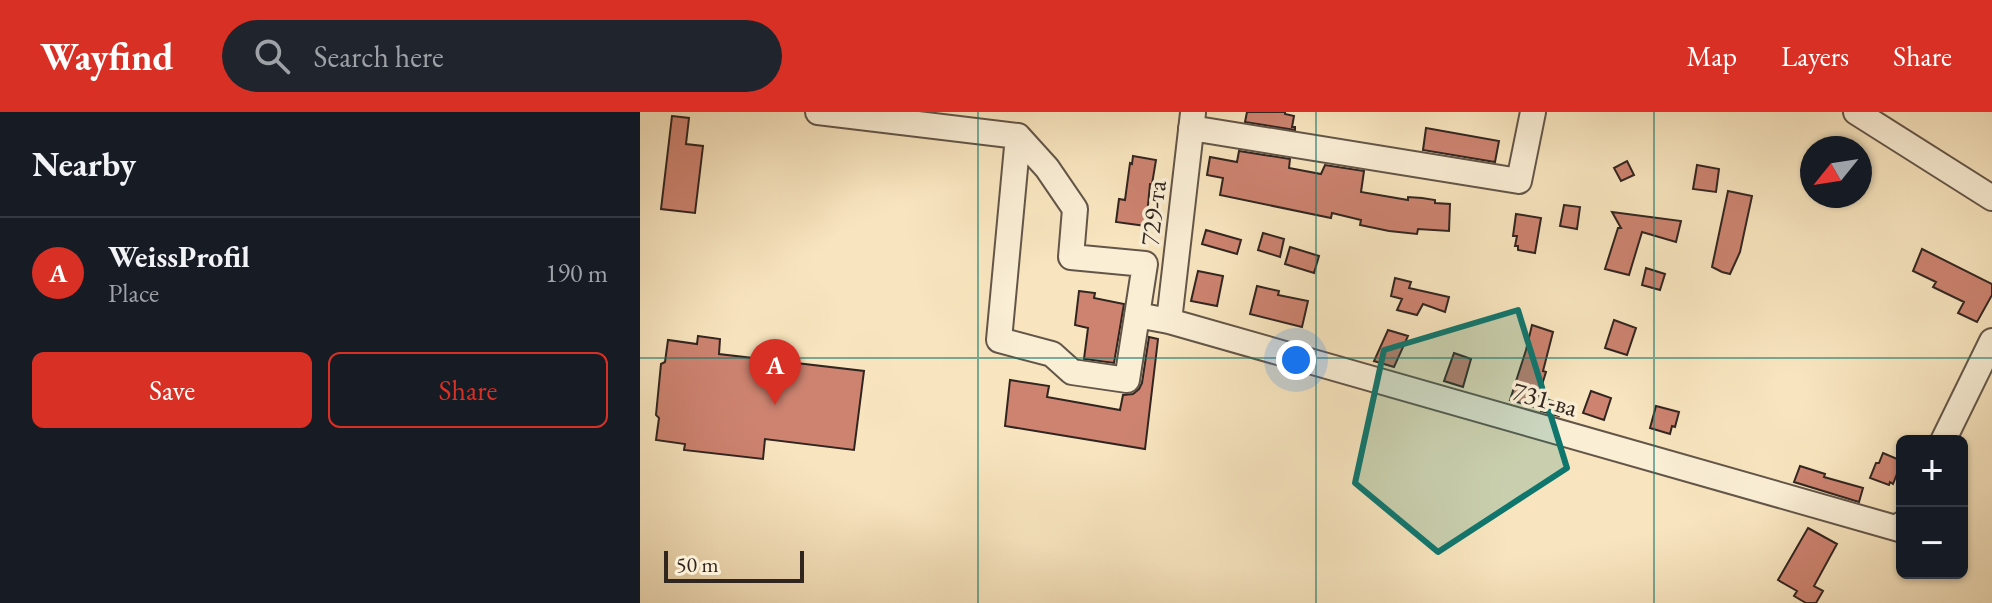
<!DOCTYPE html>
<html lang="en">
<head>
<meta charset="utf-8">
<style>
  :root { --surface:#171b24; --page:#20242c; --text:#f1f3f6; --muted:#9ea1a6; --line:#363941; --accent:#d93025 }
  body { margin:0; font-family:"EB Garamond",serif; background:var(--page); color:var(--text) }
  .controls { position:absolute; right:24px; bottom:24px; display:grid; overflow:hidden; border-radius:12px; box-shadow:0 2px 6px #0004 }
  .controls button { width:72px; height:72px; display:grid; place-items:center; padding:0; border:0; border-bottom:2px solid var(--line); background:var(--surface); color:var(--text); font:40px sans-serif }
  .compass { position:absolute; left:1160px; top:24px; width:72px; height:72px; border-radius:50%; background:var(--surface); box-shadow:0 2px 6px #0004; rotate:240deg }
  .scale { position:absolute; left:24px; bottom:20px; width:140px; box-sizing:border-box; padding-left:8px; border:4px solid #312520; border-top:0; font-size:22px; line-height:28px; white-space:nowrap; color:#312520; -webkit-text-stroke:6px #faeed5; paint-order:stroke }
  .you { position:absolute; left:656px; top:248px; width:28px; height:28px; margin:-20px; border:6px solid #fff; border-radius:50%; background:#1a73e8; box-shadow:0 0 0 12px #1a73e833 }
  .badge { display:grid; place-items:center; width:52px; height:52px; border-radius:50%; background:var(--accent); color:#fff; font-size:26px; font-weight:700 }
  .pin { position:absolute; translate:-50% -66px; filter:drop-shadow(0 2px 4px #0008) }
  .pin::after { content:''; position:absolute; top:42px; width:28px; height:24px; background:inherit; clip-path:polygon(0 0,100% 0,50% 100%) }
  .list { margin:0; padding:0; list-style:none }
  h2 { display:flex; justify-content:space-between; align-items:center; height:104px; margin:0; padding:0 32px; font-size:34px }
  h2 small { font-size:26px; font-weight:400; color:var(--muted) }
  .list li { display:grid; grid-template-columns:52px 1fr auto; gap:24px; align-items:center; box-sizing:border-box; height:112px; padding:0 32px; border-top:2px solid var(--line) }
  .list b { display:block; font-size:30px; white-space:nowrap }
  .list p { margin:0; font-size:26px; white-space:nowrap; color:var(--muted) }
  .list em { font-size:26px; font-style:normal; color:var(--muted) }
  .actions { display:flex; gap:16px; padding:24px 32px }
  .actions a { flex:1; padding:18px 0; border:2px solid var(--accent); border-radius:12px; text-align:center; font-size:28px; color:var(--accent) }
  .actions .main { background:var(--accent); color:#fff }
  .icon { flex:none; width:44px; height:44px; fill:none; stroke:currentColor; stroke-width:2; stroke-linecap:round; stroke-linejoin:round }
  .map { position:relative; flex:none; width:1352px; height:491px; overflow:hidden }
  header { display:flex; align-items:center; gap:48px; box-sizing:border-box; height:112px; padding:0 40px; background:var(--accent); color:#fff }
  header strong { font-size:38px }
  nav { display:flex; gap:44px; margin-inline-start:auto; font-size:28px }
  .search { width:560px; height:72px; background:var(--page); display:flex; align-items:center; gap:20px; box-sizing:border-box; padding:0 28px; border-radius:44px; color:var(--muted); font-size:30px }
  main { display:flex }
  aside { flex:1; background:var(--surface) }
  .map>svg:first-child { display:block }
</style>
</head>
<body>
<header>
<strong>Wayfind</strong>
<div class="search"><svg class="icon" aria-label="search" viewBox="0 0 24 24"><circle cx="10" cy="10" r="6"/><path d="M15 15l6 6"/></svg>Search here</div>
<nav><a>Map</a><a>Layers</a><a>Share</a></nav>
</header>
<main>
<aside>
<h2>Nearby<small></small></h2>
<ul class="list">
<li><span class="badge">A</span><div><b>WeissProfil</b><p>Place</p></div><em>190 m</em></li>
</ul>
<div class="actions"><a class="main">Save</a><a>Share</a></div>
</aside>
<div class="map">
<svg width="1352" height="491" viewBox="0 0 1352 491">
  <rect width="100%" height="100%" fill="#f8e5bf"/>
  <filter id="stains"><feTurbulence type="fractalNoise" baseFrequency=".0025" numOctaves="4"/><feColorMatrix values="0 0 0 0 .2 0 0 0 0 .09 0 0 0 0 .02 0 0 0 .5 -.17"/></filter>
  <radialGradient id="worn" r=".72"><stop offset=".6" stop-color="#630" stop-opacity="0"/><stop offset="1" stop-color="#630" stop-opacity=".3"/></radialGradient>
  <!-- building -->
  <path fill="#cd8370" stroke="#312520" stroke-width="2" d="M 607,0 L 645,0 L 645,2 L 654,4 L 652,15 L 655,15 L 655,18 L 605,10 Z
    M 32,4 L 49,6 L 46,32 L 63,34 L 55,101 L 21,97 Z
    M 786,16 L 859,29 L 855,50 L 783,38 Z
    M 599,39 L 650,47 L 649,56 L 681,62 L 685,53 L 724,59 L 721,80 L 768,88 L 768,85 L 782,86 L 795,88 L 795,91 L 810,92 L 809,119 L 778,117 L 777,122 L 749,119 L 720,113 L 721,108 L 692,101 L 691,106 L 580,83 L 583,66 L 567,63 L 570,45 L 597,50 Z
    M 493,44 L 516,48 L 512,72 L 510,72 L 506,114 L 476,110 L 479,87 L 485,88 L 490,51 L 492,52 Z
    M 987,49 L 994,63 L 981,69 L 974,56 Z
    M 1057,53 L 1079,57 L 1076,80 L 1053,77 Z
    M 1088,79 L 1112,84 L 1100,140 L 1090,162 L 1082,160 L 1072,155 Z
    M 924,93 L 940,95 L 937,117 L 920,114 Z
    M 972,100 L 1041,109 L 1036,130 L 1002,120 L 989,163 L 965,157 L 978,116 L 981,116 Z
    M 876,102 L 901,106 L 895,141 L 878,138 L 878,134 L 875,134 L 877,124 L 873,124 Z
    M 566,118 L 601,128 L 597,142 L 562,132 Z
    M 623,121 L 644,127 L 640,145 L 618,138 Z
    M 650,135 L 679,144 L 674,161 L 645,152 Z
    M 1282,137 L 1352,172 L 1352,183 L 1337,210 L 1318,201 L 1324,190 L 1293,175 L 1296,170 L 1273,159 Z
    M 1006,156 L 1025,162 L 1020,178 L 1002,173 Z
    M 558,159 L 583,164 L 577,194 L 551,189 Z
    M 755,166 L 771,170 L 769,176 L 809,185 L 805,200 L 783,192 L 777,203 L 757,198 L 762,187 L 751,184 Z
    M 617,174 L 639,179 L 638,183 L 668,189 L 662,215 L 610,202 Z
    M 439,179 L 455,181 L 454,186 L 484,192 L 474,251 L 444,247 L 448,216 L 435,213 Z
    M 974,208 L 996,216 L 987,243 L 965,236 Z
    M 892,213 L 913,220 L 903,259 L 906,260 L 895,295 L 870,288 L 886,238 Z
    M 748,218 L 768,224 L 754,255 L 734,249 Z
    M 58,224 L 80,227 L 79,242 L 224,259 L 214,338 L 125,327 L 123,347 L 44,338 L 45,332 L 16,328 L 19,306 L 16,303 L 21,252 L 25,250 L 28,228 L 57,232 Z
    M 509,225 L 518,227 L 505,337 L 365,314 L 370,268 L 409,274 L 407,285 L 480,298 L 483,283 L 493,282 L 499,277 L 502,271 Z
    M 814,241 L 831,247 L 823,275 L 804,269 Z
    M 951,279 L 971,286 L 964,308 L 943,301 Z
    M 905,287 L 922,292 L 919,304 L 901,299 Z
    M 1016,294 L 1039,300 L 1035,315 L 1032,314 L 1030,322 L 1010,316 Z
    M 1243,341 L 1262,349 L 1253,372 L 1250,370 L 1249,373 L 1230,366 L 1236,351 L 1239,351 Z
    M 1160,354 L 1185,362 L 1184,365 L 1223,376 L 1219,390 L 1154,370 Z
    M 1168,416 L 1197,432 L 1174,474 L 1183,479 L 1176,491 L 1166,491 L 1154,484 L 1157,479 L 1138,468 Z"/>
  <g fill="none" stroke-linecap="round" stroke-linejoin="round">
    <defs>
      <path id="minor" d="M 178,0 L 378,24 L 407,56 L 435,97 L 431,145 L 505,152 L 487,268 L 432,260 L 412,242 L 359,228 L 378,24
        M 1216,0 L 1352,86
        M 551,16 L 879,69 L 893,0
        M 497,203 L 529,209 L 1259,417 L 1262,412
        M 529,209 L 553,1
        M 1303,329 L 1352,229"/>
    </defs>
    <!-- minor casing -->
    <use href="#minor" stroke="#635548" stroke-width="28"/>
    <!-- minor -->
    <use href="#minor" stroke="#faeed5" stroke-width="24"/>
  </g>
  <!-- marked area -->
  <path fill="#0f766e" fill-opacity="0.2" stroke="#0f766e" stroke-width="6" stroke-linejoin="round" d="M 878,198 L 927,356 L 798,440 L 715,371 L 744,238 Z"/>
  <!-- grid -->
  <path fill="none" stroke="#0f766e" stroke-width="2" stroke-opacity="0.55" d="M 338,0 L 338,491M 676,0 L 676,491M 1014,0 L 1014,491M 0,246 L 1352,246"/>
  <g text-anchor="middle" stroke-width="7" stroke-linejoin="round" paint-order="stroke">
    <!-- street labels -->
    <g font-size="26" fill="#312520" stroke="#faeed5">
      <text transform="translate(513 101) rotate(-83)" y="9">729-та</text>
      <text transform="translate(905 287) rotate(16)" y="9">731-ва</text>
    </g>
  </g>
  <rect width="100%" height="100%" filter="url(#stains)"/>
  <rect width="100%" height="100%" fill="url(#worn)"/>
</svg>
<div class="controls">
<button>+</button>
<button>−</button>
</div>
<svg class="compass" viewBox="-18 -18 36 36"><path d="M0-13l5 13h-10z" fill="#e53935"/><path d="M0 13l5-13h-10z" fill="#9ea1a6"/></svg>
<div class="scale">50 m</div>
<div class="you"></div>
<div class="pin badge" style="left:135px;top:293px">A</div>
</div>
</main>
</body>
</html>
